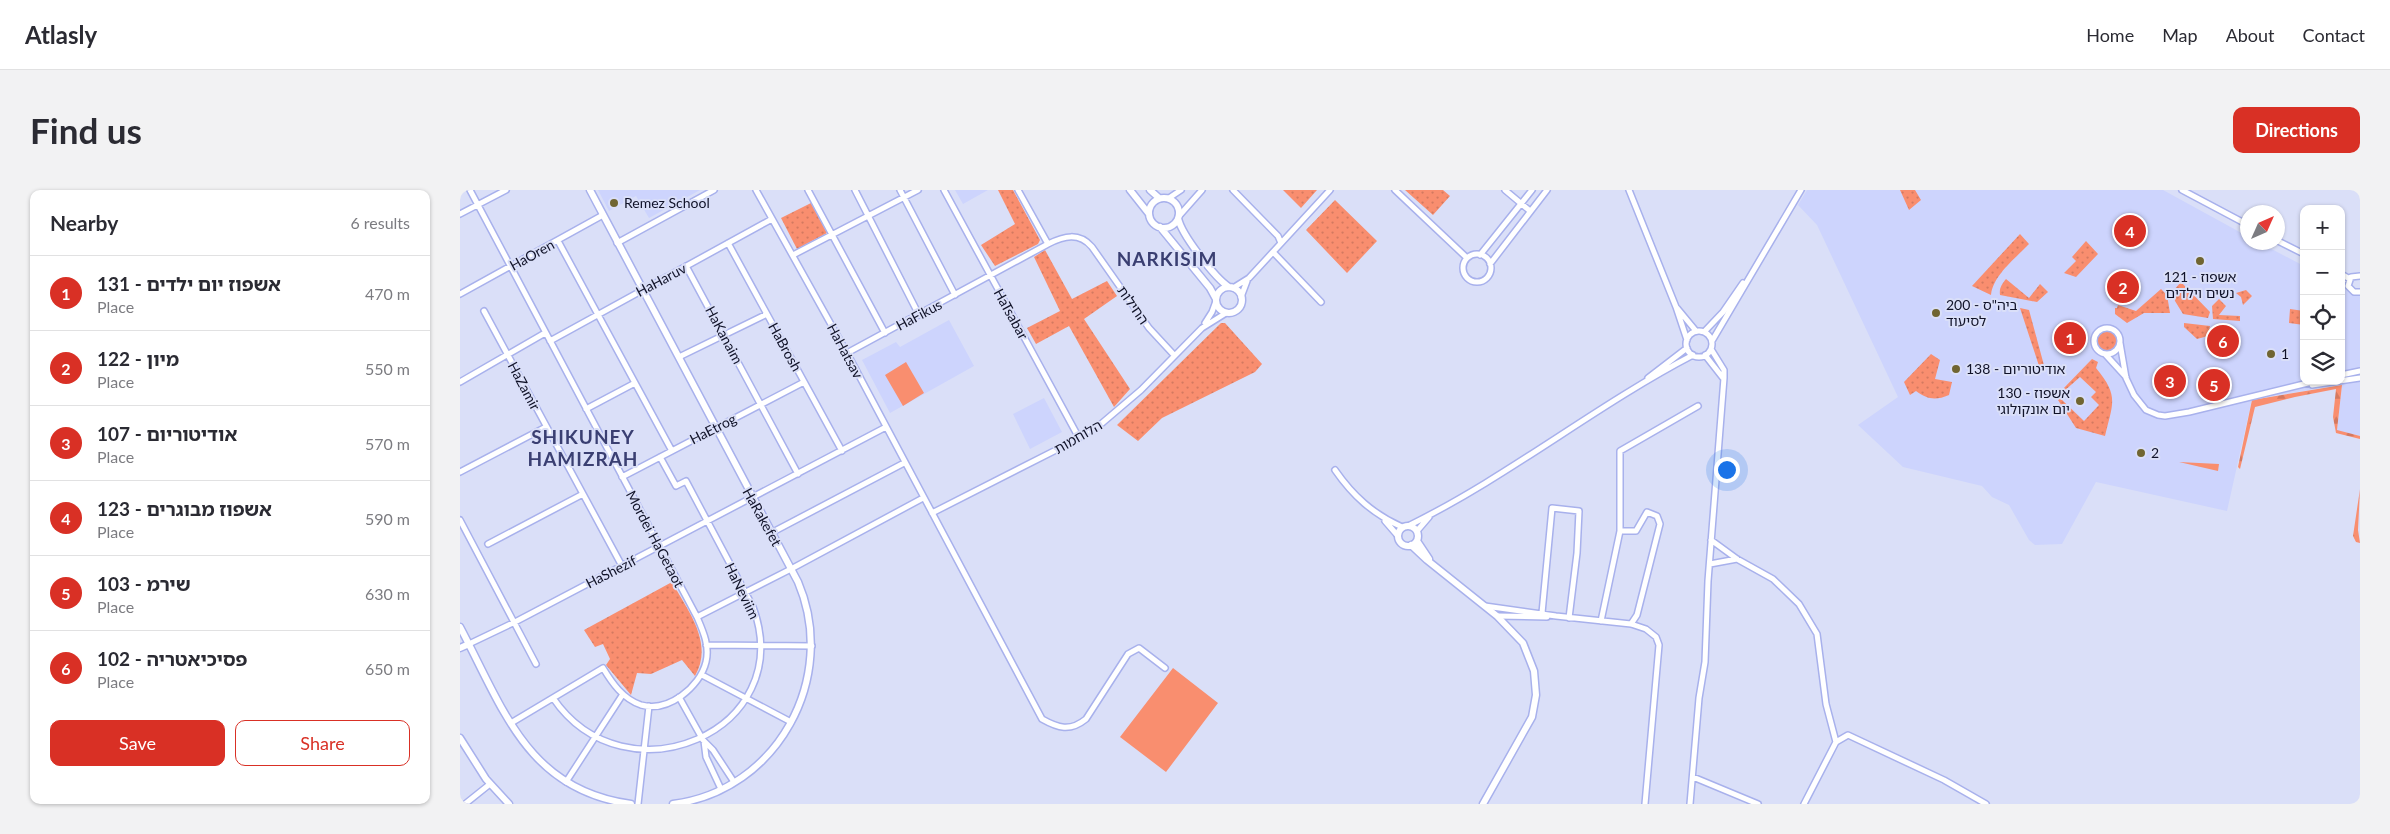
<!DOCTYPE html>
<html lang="en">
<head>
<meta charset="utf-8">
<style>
  :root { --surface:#fff; --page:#f2f2f3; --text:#2b2b33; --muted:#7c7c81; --line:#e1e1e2; --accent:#d93025 }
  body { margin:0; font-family:Lato,"Noto Sans Hebrew",sans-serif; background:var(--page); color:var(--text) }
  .controls { position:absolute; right:15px; top:15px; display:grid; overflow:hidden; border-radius:10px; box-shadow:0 1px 4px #0004 }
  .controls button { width:45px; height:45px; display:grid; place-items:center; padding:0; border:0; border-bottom:1px solid var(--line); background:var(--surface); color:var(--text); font:25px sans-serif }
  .compass { position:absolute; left:1780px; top:15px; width:45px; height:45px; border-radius:50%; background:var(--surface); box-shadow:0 1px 4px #0004; rotate:45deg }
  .you { position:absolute; left:1266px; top:279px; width:18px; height:18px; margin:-12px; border:4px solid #fff; border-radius:50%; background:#1a73e8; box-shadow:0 0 0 8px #1a73e833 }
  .badge { display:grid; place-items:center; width:32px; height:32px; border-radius:50%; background:var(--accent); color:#fff; font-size:16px; font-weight:700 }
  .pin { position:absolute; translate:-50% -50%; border:2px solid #fff; box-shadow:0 1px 5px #0006 }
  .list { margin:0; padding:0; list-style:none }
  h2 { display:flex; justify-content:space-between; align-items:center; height:65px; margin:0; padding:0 20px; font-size:21px }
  h2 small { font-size:16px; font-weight:400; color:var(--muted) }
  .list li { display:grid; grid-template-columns:32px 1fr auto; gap:15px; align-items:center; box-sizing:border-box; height:75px; padding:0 20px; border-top:1px solid var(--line) }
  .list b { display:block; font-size:19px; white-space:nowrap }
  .list p { margin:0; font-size:16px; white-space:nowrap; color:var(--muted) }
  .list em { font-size:16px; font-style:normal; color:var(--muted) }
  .actions { display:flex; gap:10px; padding:15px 20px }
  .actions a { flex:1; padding:11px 0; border:1px solid var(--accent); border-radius:10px; text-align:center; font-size:18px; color:var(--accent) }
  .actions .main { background:var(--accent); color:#fff }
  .icon { flex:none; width:28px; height:28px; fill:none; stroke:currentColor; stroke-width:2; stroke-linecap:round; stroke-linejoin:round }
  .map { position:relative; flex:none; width:1900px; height:614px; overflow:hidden; border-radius:10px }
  header { display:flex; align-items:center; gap:30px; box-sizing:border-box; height:70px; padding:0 25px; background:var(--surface); border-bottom:1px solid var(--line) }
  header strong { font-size:24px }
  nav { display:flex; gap:28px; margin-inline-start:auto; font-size:18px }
  .intro { display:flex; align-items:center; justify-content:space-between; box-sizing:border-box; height:120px; padding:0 30px }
  h1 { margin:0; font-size:35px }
  .button { padding:12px 22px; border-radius:10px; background:var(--accent); color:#fff; font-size:18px; font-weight:700 }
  main { display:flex; gap:30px; padding:0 30px }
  aside { flex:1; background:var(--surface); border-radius:10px; box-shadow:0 1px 4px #0004 }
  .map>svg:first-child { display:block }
</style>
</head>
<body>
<header>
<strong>Atlasly</strong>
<nav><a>Home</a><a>Map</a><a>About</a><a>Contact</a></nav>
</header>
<div class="intro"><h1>Find us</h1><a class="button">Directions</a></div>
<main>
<aside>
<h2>Nearby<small>6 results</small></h2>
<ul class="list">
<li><span class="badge">1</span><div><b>131 - אשפוז יום ילדים</b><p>Place</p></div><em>470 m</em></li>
<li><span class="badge">2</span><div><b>122 - מיון</b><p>Place</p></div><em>550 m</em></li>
<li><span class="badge">3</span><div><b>107 - אודיטוריום</b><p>Place</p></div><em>570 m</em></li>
<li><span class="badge">4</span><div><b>123 - אשפוז מבוגרים</b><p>Place</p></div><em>590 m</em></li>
<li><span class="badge">5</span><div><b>103 - שירמ</b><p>Place</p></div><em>630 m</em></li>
<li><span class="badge">6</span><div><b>102 - פסיכיאטריה</b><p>Place</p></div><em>650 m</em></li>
</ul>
<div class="actions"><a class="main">Save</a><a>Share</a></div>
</aside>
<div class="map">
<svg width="1900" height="614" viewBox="0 0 1900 614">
  <defs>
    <pattern id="grass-dots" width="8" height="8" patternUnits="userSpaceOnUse" patternTransform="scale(1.25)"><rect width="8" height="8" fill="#f98e6f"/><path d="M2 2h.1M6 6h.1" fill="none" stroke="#d47960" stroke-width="1.8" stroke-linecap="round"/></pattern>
    <pattern id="forest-firs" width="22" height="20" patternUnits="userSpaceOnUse" patternTransform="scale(1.25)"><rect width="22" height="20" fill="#f98e6f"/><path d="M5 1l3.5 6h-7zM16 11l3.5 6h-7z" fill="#d47960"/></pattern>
  </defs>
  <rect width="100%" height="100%" fill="#dadff8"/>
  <!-- built -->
  <path fill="#cdd4fd" d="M 138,0 L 240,0 L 189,28 L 176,6 L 149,21 Z
    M 495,0 L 528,0 L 503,14 Z
    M 1347,0 L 1703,0 L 1787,46 L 1788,52 L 1800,53 L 1844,76 L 1844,191 L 1881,191 L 1881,96 L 1900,104 L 1900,246 L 1877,241 L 1882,195 L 1792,209 L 1767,321 L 1636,292 L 1602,354 L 1575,355 L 1569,350 L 1549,315 L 1532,307 L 1522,296 L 1443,277 L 1398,235 L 1438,207 L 1357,35 L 1338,15 Z
    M 489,130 L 514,176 L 430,223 L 402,170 L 436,152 L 440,157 Z
    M 584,208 L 602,242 L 570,259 L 553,224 Z"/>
  <!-- grass -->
  <path fill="url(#grass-dots)" d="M 538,0 L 553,0 L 580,50 L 578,54 L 535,76 L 521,55 L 555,34 Z
    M 823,0 L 857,0 L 841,18 Z
    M 945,0 L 983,0 L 990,6 L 973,25 Z
    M 1440,0 L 1455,0 L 1461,10 L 1449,20 Z
    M 875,10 L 917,51 L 887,83 L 846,40 Z
    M 351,13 L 367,43 L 337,59 L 321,28 Z
    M 1560,44 L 1569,54 C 1556,68 1533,85 1531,105 L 1512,96 Z
    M 1626,51 L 1638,64 L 1616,87 L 1604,83 L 1616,71 L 1612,67 Z
    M 585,60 L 612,109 L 647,91 L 657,106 L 624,129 L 670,199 L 654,217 L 609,136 L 576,154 L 567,138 L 600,121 L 574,67 Z
    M 1546,89 L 1569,108 L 1580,94 L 1588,102 L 1577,112 L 1540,105 C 1539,98 1542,94 1546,89 Z
    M 1721,92 L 1750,122 L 1748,128 L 1723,124 L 1715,111 L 1713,101 Z
    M 1701,99 L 1707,105 L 1710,123 L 1684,123 L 1667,133 L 1655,124 L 1655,118 L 1657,118 L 1658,115 L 1676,121 Z
    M 1786,100 L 1792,106 L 1783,115 L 1781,107 L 1776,103 Z
    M 1759,109 L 1766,116 L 1759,125 L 1780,126 L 1780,131 L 1753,129 L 1752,116 Z
    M 1560,118 L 1569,120 L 1585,179 L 1581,182 Z
    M 1830,119 L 1844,121 L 1844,135 L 1829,133 Z
    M 761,133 L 765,133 L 802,174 L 795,182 L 702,228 L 678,251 L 657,235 Z
    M 1724,133 L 1750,136 L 1748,146 L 1737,149 L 1724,137 Z
    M1635 151a12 12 0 1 1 24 0a12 12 0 1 1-24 0Z
    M 1471,164 L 1480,170 L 1475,189 L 1492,192 L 1489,205 C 1475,211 1467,209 1456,201 L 1450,205 L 1444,192 Z
    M 1632,169 L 1638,172 L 1636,178 C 1659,206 1653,212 1645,246 L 1616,238 L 1598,210 L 1600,208 L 1624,231 L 1639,215 L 1631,207 L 1636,202 L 1620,187 L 1603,202 L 1601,201 Z
    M 212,392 C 228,421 254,453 235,486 L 222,470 L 191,484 L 177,483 L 171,505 L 146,475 L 150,469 L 143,454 L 135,457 L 124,440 Z"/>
  <!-- forest -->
  <path fill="url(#forest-firs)" d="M 1882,195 L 1877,240 L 1900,246 L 1900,249 L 1876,243 L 1873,227 L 1876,199 L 1835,207 L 1795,217 L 1780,279 L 1778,277 L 1792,210 Z
    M 1719,272 L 1759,274 L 1758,281 Z
    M 1900,299 L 1898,340 L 1900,353 L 1896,352 L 1893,346 Z"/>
  <!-- garden -->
  <path fill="#f98e6f" d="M 446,172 L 464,203 L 443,216 L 425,185 Z
    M 713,478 L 758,513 L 706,582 L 660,547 Z"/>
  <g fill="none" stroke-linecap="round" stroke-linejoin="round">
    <defs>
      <path id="minor" d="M 10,0 L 237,427 C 243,441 250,456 246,472 C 240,497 208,523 181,515 C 163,509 152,493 143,478 L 51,533
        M 296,0 L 387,163 L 582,529 C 598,538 610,542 626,529 L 668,464 L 679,458 L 705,478
        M 348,0 L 425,143
        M 395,0 L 459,125
        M 440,0 L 495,105
        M 484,0 L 619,248
        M 558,0 L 588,54
        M 773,0 L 818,46 L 821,53
        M 935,0 L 1007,68
        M 1045,0 L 1070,21
        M 1169,0 L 1216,117 L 1227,150
        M 1722,0 L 1788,35
        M 709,8 L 721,0
        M 0,24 L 46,0
        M 719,26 L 742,0
        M 98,51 L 212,261
        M 1818,51 L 1844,64
        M 157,53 L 254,0
        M 268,53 L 382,261
        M 813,62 L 861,112
        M1003 78a14 14 0 1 1 28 0a14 14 0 1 1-28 0Z
        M 333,65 L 458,0
        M 1020,65 L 1072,0
        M 1030,74 L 1087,0
        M 226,76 L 338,284
        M 1881,84 L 1890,89
        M 1900,86 L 1891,87 L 1888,96 L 1894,102 L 1900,102
        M 773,98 L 789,88 L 870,0
        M 0,104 L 143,25
        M 781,107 L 787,91
        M 1217,118 L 1236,141
        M 24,121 L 162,376
        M 745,133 L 752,122 L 756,111
        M1634 151a13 13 0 1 1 26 0a13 13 0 1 1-26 0Z
        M1226 154a13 13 0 1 1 26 0a13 13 0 1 1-26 0Z
        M 1244,142 L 1263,122 L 1283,93
        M 90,151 L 312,29
        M 1252,151 L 1341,0
        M 1660,153 L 1666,188 L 1674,205 L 1686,220 L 1698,225 L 1705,226 L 1729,222 L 1856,191
        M 387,163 L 588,54 C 604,46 619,42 632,57 L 689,138 L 714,165
        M 1645,164 L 1666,187
        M 1245,165 L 1263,188
        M 219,167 L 307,124
        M 1881,185 L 1900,181
        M 1188,188 L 1227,158
        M 0,192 L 85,143
        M 1852,195 L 1900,188
        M 126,219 L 175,193
        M 875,280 C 893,306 913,324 942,337
        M 0,282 L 86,237
        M 162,287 L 344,192
        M 472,323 L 594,261 L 641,234 L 681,200 L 742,138 L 766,123
        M 0,330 L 76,474
        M 925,331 L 938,346
        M 948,336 C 1048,287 1135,216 1233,165
        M 957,341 L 969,327
        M 1160,341 L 1176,341 L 1187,322 L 1197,326 L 1200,334 L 1177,425 L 1171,434
        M 311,343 L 444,273
        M 1251,350 L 1277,369 L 1313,389 L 1339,414 L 1357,444 L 1366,514 L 1376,552
        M 28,354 L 123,304
        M 1250,374 L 1277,369
        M 1025,416 L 1096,426 L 1171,434 L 1186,439 L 1196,447 L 1199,455 L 1185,614
        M 1082,423 L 1092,318 L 1119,321 L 1117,363 L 1109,428
        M 1037,426 L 1087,427
        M 237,427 L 331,379 L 463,308
        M 1141,431 L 1160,341 L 1160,261 L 1238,216
        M 9,454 L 55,432 L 426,237
        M 246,455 L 352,456
        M 242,485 L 331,532
        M 219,507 L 243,550 L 253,560 L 274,592
        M 93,508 C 165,614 339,542 293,417 L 226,291 L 216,296 L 200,267
        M 244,551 L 246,567 L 261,599
        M 1233,587 L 1298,614
        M 106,592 L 163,504
        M 5,614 L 30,594
        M 178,614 L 189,516
        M 1230,614 L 1239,508 L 1245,472 L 1248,391 L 1264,188 L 1264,180 L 1251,159
        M 1344,614 L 1376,552 L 1388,545 L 1484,590 L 1526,614"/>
      <path id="tertiary" d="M 130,0 L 338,392 C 379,488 317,601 213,614
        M 670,0 L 689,24
        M 690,0 L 699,8
        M689 23a15 15 0 1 1 30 0a15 15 0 1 1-30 0Z
        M 718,28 C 721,44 755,88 769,97
        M 700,37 L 750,98 L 756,109
        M756 110a13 13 0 1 1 26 0a13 13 0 1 1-26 0Z
        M938 346a10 10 0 1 1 20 0a10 10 0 1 1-20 0Z
        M 957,351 L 969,369
        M 951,355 L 967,370 L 1037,426 L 1063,453 L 1074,481 L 1076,505 L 1072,527 L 1023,614
        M 0,437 C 43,518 67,600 171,614
        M 0,458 L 9,454
        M 0,548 L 26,589 L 49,614"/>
    </defs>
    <!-- minor casing -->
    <use href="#minor" stroke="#a8b1ec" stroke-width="8"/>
    <!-- tertiary casing -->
    <use href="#tertiary" stroke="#a8b1ec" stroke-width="9"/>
    <!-- minor -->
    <use href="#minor" stroke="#fff" stroke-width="5"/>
    <!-- tertiary -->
    <use href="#tertiary" stroke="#fff" stroke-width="6"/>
  </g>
  <!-- markers -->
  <g fill="#706531" stroke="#dadff8" stroke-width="2">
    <circle cx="154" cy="13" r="5"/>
    <circle cx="1740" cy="71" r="5"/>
    <circle cx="1476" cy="123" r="5"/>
    <circle cx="1811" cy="164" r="5"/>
    <circle cx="1496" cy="179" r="5"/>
    <circle cx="1620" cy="211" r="5"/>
    <circle cx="1681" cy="263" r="5"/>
  </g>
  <g text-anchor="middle" stroke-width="4" stroke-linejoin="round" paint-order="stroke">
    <!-- poi labels -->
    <g font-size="14" fill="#101228" stroke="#dadff8" text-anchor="start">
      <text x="164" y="18">Remez School</text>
      <text x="1740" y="92" text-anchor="middle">121 - אשפוז<tspan x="1740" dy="16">נשים וילדים</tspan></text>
      <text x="1486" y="120">200 - ביה"ס<tspan x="1486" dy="16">לסיעוד</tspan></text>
      <text x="1821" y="169">1</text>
      <text x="1506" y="184">138 - אודיטוריום</text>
      <text x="1610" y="208" text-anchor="end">130 - אשפוז<tspan x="1610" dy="16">יום אונקולוגי</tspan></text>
      <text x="1691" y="268">2</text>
    </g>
    <!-- street labels -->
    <g font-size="14" fill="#101228" stroke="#dadff8">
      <text transform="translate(72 65) rotate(-29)" y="5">HaOren</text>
      <text transform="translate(201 90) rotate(-28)" y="5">HaHaruv</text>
      <text transform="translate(673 115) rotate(55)" y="5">החילות</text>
      <text transform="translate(551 124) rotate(61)" y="5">HaTsabar</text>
      <text transform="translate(459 125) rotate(-28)" y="5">HaFikus</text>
      <text transform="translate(264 145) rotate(62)" y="5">HaKanaim</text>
      <text transform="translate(325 157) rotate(61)" y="5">HaBrosh</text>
      <text transform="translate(385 161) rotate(62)" y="5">HaHatsav</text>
      <text transform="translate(64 196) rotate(62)" y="5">HaZamir</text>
      <text transform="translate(253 239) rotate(-27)" y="5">HaEtrog</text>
      <text transform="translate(618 247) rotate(-30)" y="5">הלוחמות</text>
      <text transform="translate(302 327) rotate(61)" y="5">HaRakefet</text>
      <text transform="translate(195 349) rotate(62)" y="5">Mordei HaGetaot</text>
      <text transform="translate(151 382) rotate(-27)" y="5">HaShezif</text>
      <text transform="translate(282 401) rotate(64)" y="5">HaNeviim</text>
    </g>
    <!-- district labels -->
    <g font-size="19" font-weight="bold" letter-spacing="1" fill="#3a3f72" stroke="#dadff8">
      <text x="707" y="76">NARKISIM</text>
      <text x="123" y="254">SHIKUNEY<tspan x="123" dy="22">HAMIZRAH</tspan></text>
    </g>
  </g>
</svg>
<div class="controls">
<button>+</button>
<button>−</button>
<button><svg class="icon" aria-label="locate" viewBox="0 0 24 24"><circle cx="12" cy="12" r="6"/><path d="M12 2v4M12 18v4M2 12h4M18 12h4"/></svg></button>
<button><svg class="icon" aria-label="layers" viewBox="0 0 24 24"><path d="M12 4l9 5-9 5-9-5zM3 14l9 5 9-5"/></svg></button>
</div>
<svg class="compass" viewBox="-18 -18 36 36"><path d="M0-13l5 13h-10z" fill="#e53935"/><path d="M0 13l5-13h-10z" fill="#7c7c81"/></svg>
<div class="you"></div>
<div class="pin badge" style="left:1610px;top:148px">1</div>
<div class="pin badge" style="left:1663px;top:97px">2</div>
<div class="pin badge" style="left:1710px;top:191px">3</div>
<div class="pin badge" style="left:1670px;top:41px">4</div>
<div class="pin badge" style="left:1754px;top:195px">5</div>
<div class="pin badge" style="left:1763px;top:151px">6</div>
</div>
</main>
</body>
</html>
